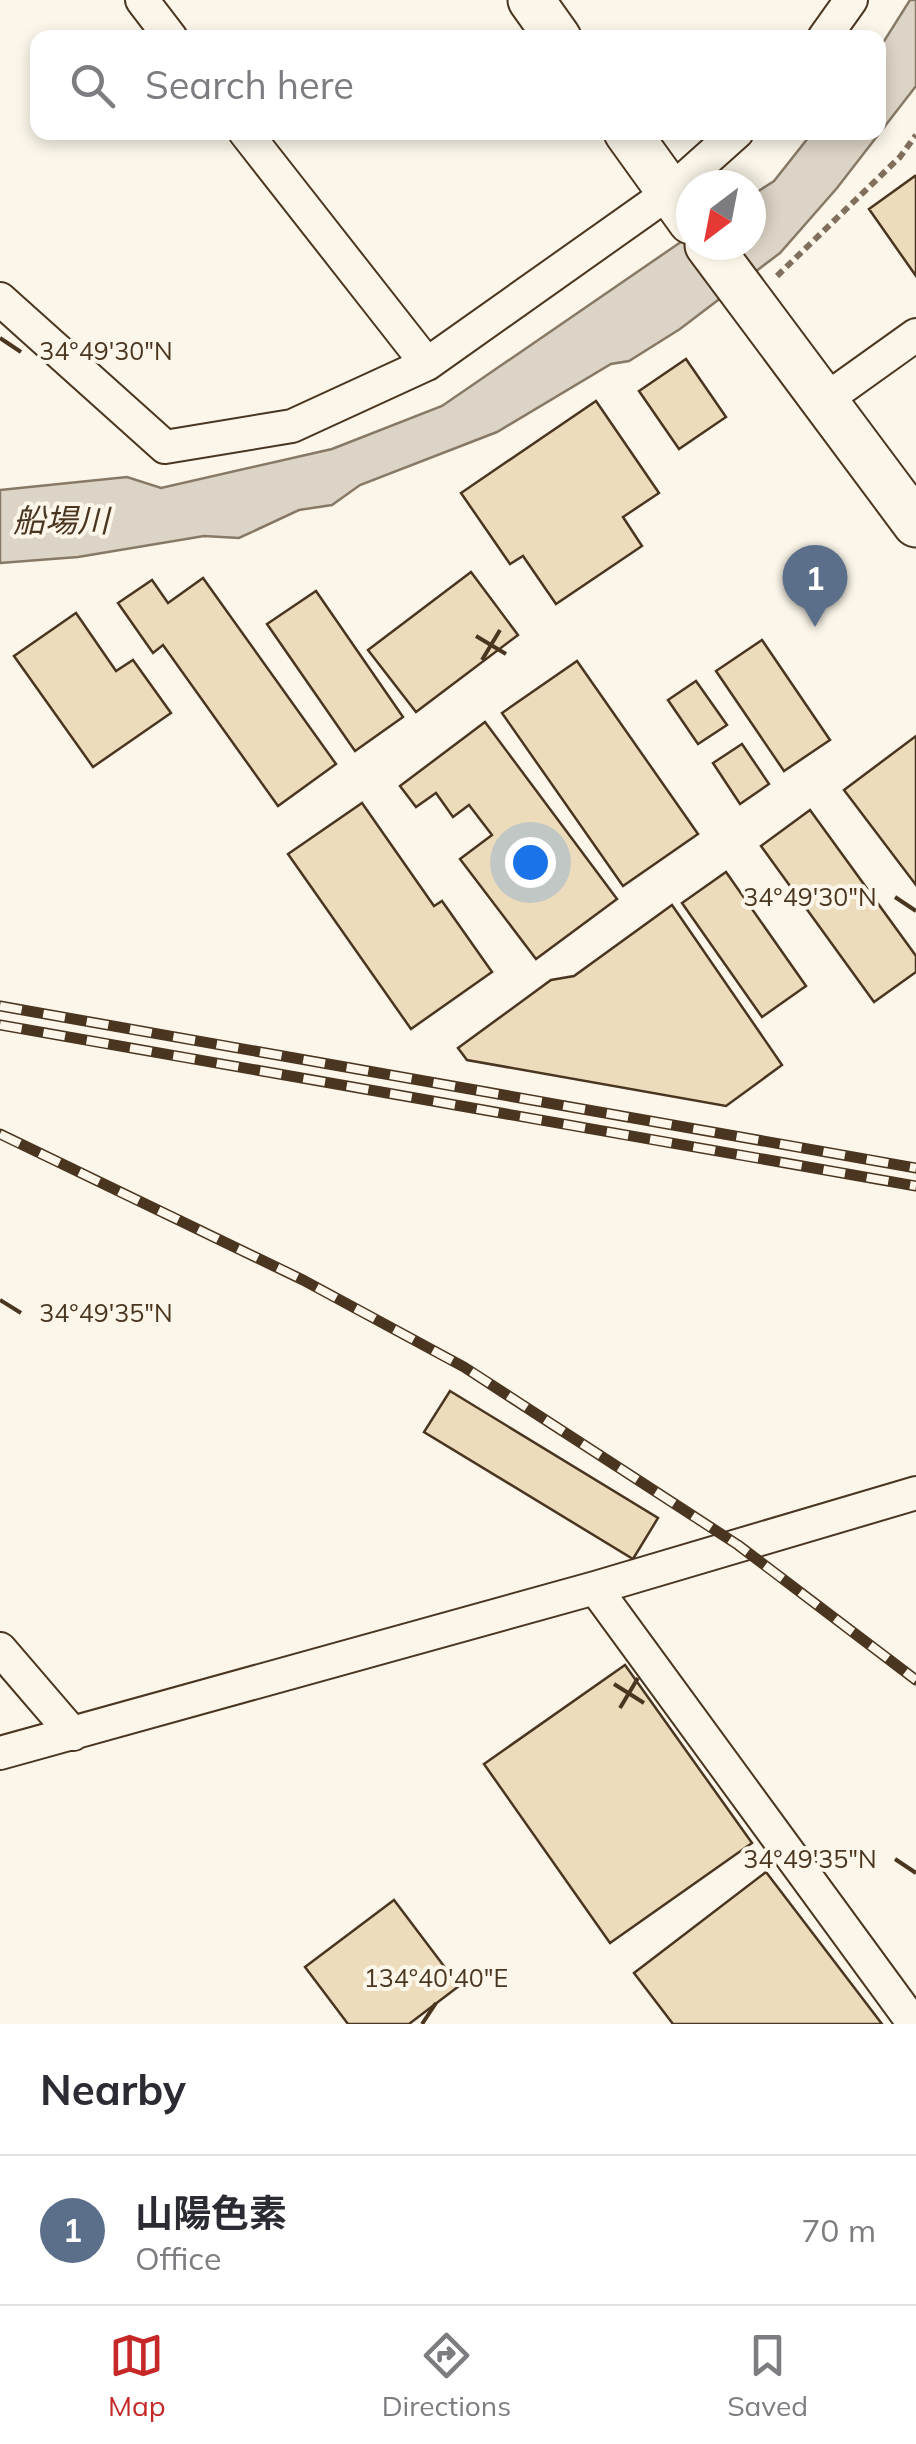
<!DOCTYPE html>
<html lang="en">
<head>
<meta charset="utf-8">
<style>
  :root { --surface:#fff; --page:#f7f7f7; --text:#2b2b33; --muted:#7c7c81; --line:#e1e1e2; --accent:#c62828 }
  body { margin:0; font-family:Mulish,"Noto Sans JP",sans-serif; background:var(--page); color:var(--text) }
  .compass { position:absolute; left:676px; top:170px; width:90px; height:90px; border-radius:50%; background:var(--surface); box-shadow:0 5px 15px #0003; rotate:212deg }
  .you { position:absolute; left:530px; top:862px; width:35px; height:35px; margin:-25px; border:8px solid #fff; border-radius:50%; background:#1a73e8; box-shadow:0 0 0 15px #1a73e833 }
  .badge { display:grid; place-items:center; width:65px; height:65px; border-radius:50%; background:var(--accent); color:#fff; font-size:32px; font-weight:700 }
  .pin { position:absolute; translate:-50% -82px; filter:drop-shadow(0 2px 5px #0008) }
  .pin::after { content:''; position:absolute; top:52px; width:35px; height:30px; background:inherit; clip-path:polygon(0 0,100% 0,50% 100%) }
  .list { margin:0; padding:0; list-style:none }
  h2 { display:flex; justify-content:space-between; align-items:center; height:130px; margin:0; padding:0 40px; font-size:42px }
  h2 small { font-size:32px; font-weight:400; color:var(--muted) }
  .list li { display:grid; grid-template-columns:65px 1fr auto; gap:30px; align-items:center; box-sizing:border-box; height:150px; padding:0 40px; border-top:2px solid var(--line) }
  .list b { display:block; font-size:38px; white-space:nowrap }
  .list p { margin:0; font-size:32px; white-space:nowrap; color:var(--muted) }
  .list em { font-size:32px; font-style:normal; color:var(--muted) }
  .icon { flex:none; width:55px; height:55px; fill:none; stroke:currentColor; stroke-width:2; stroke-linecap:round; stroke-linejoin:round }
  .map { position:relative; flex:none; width:916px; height:2024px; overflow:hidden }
  .search { position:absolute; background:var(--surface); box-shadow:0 5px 15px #0003; left:30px; right:30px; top:30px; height:110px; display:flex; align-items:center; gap:25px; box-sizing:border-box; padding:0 35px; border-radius:20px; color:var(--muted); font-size:38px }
  .sheet { height:280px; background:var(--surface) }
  nav { display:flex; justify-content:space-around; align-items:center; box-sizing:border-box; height:140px; border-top:2px solid var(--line); background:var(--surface); font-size:28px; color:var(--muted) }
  nav a { display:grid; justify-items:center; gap:5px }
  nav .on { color:var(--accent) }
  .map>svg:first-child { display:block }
</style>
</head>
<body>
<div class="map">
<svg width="916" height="2024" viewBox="0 0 916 2024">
  <rect width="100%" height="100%" fill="#fbf6e9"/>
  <!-- water -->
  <path fill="#dcd4c6" stroke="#887966" stroke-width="2.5" d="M 910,0 L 916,0 L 916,86 L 837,188 L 780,253 L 680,329 L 629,361 L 611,364 L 497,432 L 360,485 L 332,505 L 299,510 L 239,538 L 204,536 L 78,557 L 0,563 L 0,490 L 127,477 L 161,488 L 332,449 L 442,406 L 691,235 L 691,245 L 751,245 L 751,196 L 774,181 L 812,133 L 878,132 L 879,49 Z"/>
  <!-- building -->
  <path fill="#ecdcbc" stroke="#4a3520" stroke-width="2.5" d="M 915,176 L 916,177 L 916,276 L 869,209 Z
    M 686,359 L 726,417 L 679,449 L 639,391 Z
    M 596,401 L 659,493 L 623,517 L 642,546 L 556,604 L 523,556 L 510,564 L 461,493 Z
    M 471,572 L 518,635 L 416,712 L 368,650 Z
    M 203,578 L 336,764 L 278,806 L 163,645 L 153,653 L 118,603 L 152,580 L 168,603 Z
    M 316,591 L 403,717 L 355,751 L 267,624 Z
    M 76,613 L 116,671 L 133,660 L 171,713 L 93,767 L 14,656 Z
    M 762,640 L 830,740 L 784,771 L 716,671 Z
    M 577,661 L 698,834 L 623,886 L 502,713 Z
    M 696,681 L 727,725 L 698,744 L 668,700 Z
    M 485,722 L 617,899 L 536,959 L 460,859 L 492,835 L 469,805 L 453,817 L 436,793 L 416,807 L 400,786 Z
    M 916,736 L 916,885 L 844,790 Z
    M 742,744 L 769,784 L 740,804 L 713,763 Z
    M 362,803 L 434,906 L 442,901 L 492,972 L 411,1029 L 288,854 Z
    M 810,810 L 916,956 L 916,972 L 874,1002 L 761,846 Z
    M 726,872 L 806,986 L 762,1017 L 682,903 Z
    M 672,905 L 782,1065 L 726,1106 L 467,1060 L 458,1048 L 551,980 L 574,976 Z
    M 450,1391 L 658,1518 L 633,1559 L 424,1432 Z
    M 625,1665 L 752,1843 L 610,1943 L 484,1764 Z
    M 766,1872 L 882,2024 L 673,2024 L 634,1973 Z
    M 394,1900 L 459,1986 L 409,2024 L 348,2024 L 305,1967 Z"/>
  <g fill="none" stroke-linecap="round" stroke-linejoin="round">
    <defs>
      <path id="street" d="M 142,0 L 171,38
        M 824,38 L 851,0
        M 245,132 L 427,364
        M 0,299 L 165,447 L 292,426 L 427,364 L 670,192 L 737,132
        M 825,400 L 916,335
        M 595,1588 L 914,2024
        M 0,1649 L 73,1734
        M 0,1753 L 595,1588 L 916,1493"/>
      <path id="secondary" d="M 531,0 L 558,38
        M 627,132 L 691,221
        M 708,245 L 916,524"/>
    </defs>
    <!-- street casing -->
    <use href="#street" stroke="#4a3520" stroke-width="36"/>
    <!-- secondary casing -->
    <use href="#secondary" stroke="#4a3520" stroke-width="49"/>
    <!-- path -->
    <path stroke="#7f6f5c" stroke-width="6" stroke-dasharray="8 5" stroke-linecap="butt" d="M 777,276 L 900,157 L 916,135"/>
    <!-- street -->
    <use href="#street" stroke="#fbf6e9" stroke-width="32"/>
    <!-- secondary -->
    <use href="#secondary" stroke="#fbf6e9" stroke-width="45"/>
    <defs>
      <path id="rail" d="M 0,1006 L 916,1168
        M 0,1025 L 916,1186
        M 0,1134 L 303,1280 L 464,1367 L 738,1545 L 916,1680"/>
    </defs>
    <!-- rail casing -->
    <use href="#rail" stroke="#4a3520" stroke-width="11"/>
    <!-- rail -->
    <use href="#rail" stroke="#fbf6e9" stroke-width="8" stroke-dasharray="22" stroke-linecap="butt"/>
  </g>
  <!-- ticks -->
  <path fill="none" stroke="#4a3520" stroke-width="4" d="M 0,338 L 21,352M 476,636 L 506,654M 482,660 L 500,630M 895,897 L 916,911M 0,1300 L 21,1313M 614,1684 L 644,1703M 620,1708 L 638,1678M 895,1859 L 916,1873M 422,2024 L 436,2003"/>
  <g text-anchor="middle" stroke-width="8" stroke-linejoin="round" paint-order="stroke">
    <!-- water labels -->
    <g font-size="32" font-style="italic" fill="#4a3520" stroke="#fbf6e9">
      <text x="61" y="532">船場川</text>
    </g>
  </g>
  <g font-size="25" text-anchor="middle" fill="#4a3520" stroke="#fbf6e9" stroke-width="8" stroke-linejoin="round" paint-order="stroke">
    <text x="106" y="360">34°49'30"N</text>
    <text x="810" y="906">34°49'30"N</text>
    <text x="106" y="1322">34°49'35"N</text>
    <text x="810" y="1868">34°49'35"N</text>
    <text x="436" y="1987">134°40'40"E</text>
  </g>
</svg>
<svg class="compass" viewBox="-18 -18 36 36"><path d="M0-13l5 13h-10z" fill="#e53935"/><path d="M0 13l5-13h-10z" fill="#7c7c81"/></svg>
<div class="you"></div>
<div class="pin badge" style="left:815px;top:627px;background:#5c6f8a">1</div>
<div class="search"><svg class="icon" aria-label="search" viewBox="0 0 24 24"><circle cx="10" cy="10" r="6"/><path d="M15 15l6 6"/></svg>Search here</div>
</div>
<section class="sheet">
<h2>Nearby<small></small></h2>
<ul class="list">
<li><span class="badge" style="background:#5c6f8a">1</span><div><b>山陽色素</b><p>Office</p></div><em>70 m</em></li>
</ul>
</section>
<nav>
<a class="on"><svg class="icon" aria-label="map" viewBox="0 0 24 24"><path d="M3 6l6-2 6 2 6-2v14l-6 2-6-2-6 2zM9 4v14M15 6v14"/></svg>Map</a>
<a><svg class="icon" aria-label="directions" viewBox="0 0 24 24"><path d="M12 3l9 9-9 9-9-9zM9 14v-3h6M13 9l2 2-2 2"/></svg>Directions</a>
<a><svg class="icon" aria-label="saved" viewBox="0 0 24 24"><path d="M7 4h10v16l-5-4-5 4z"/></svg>Saved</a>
</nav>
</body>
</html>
